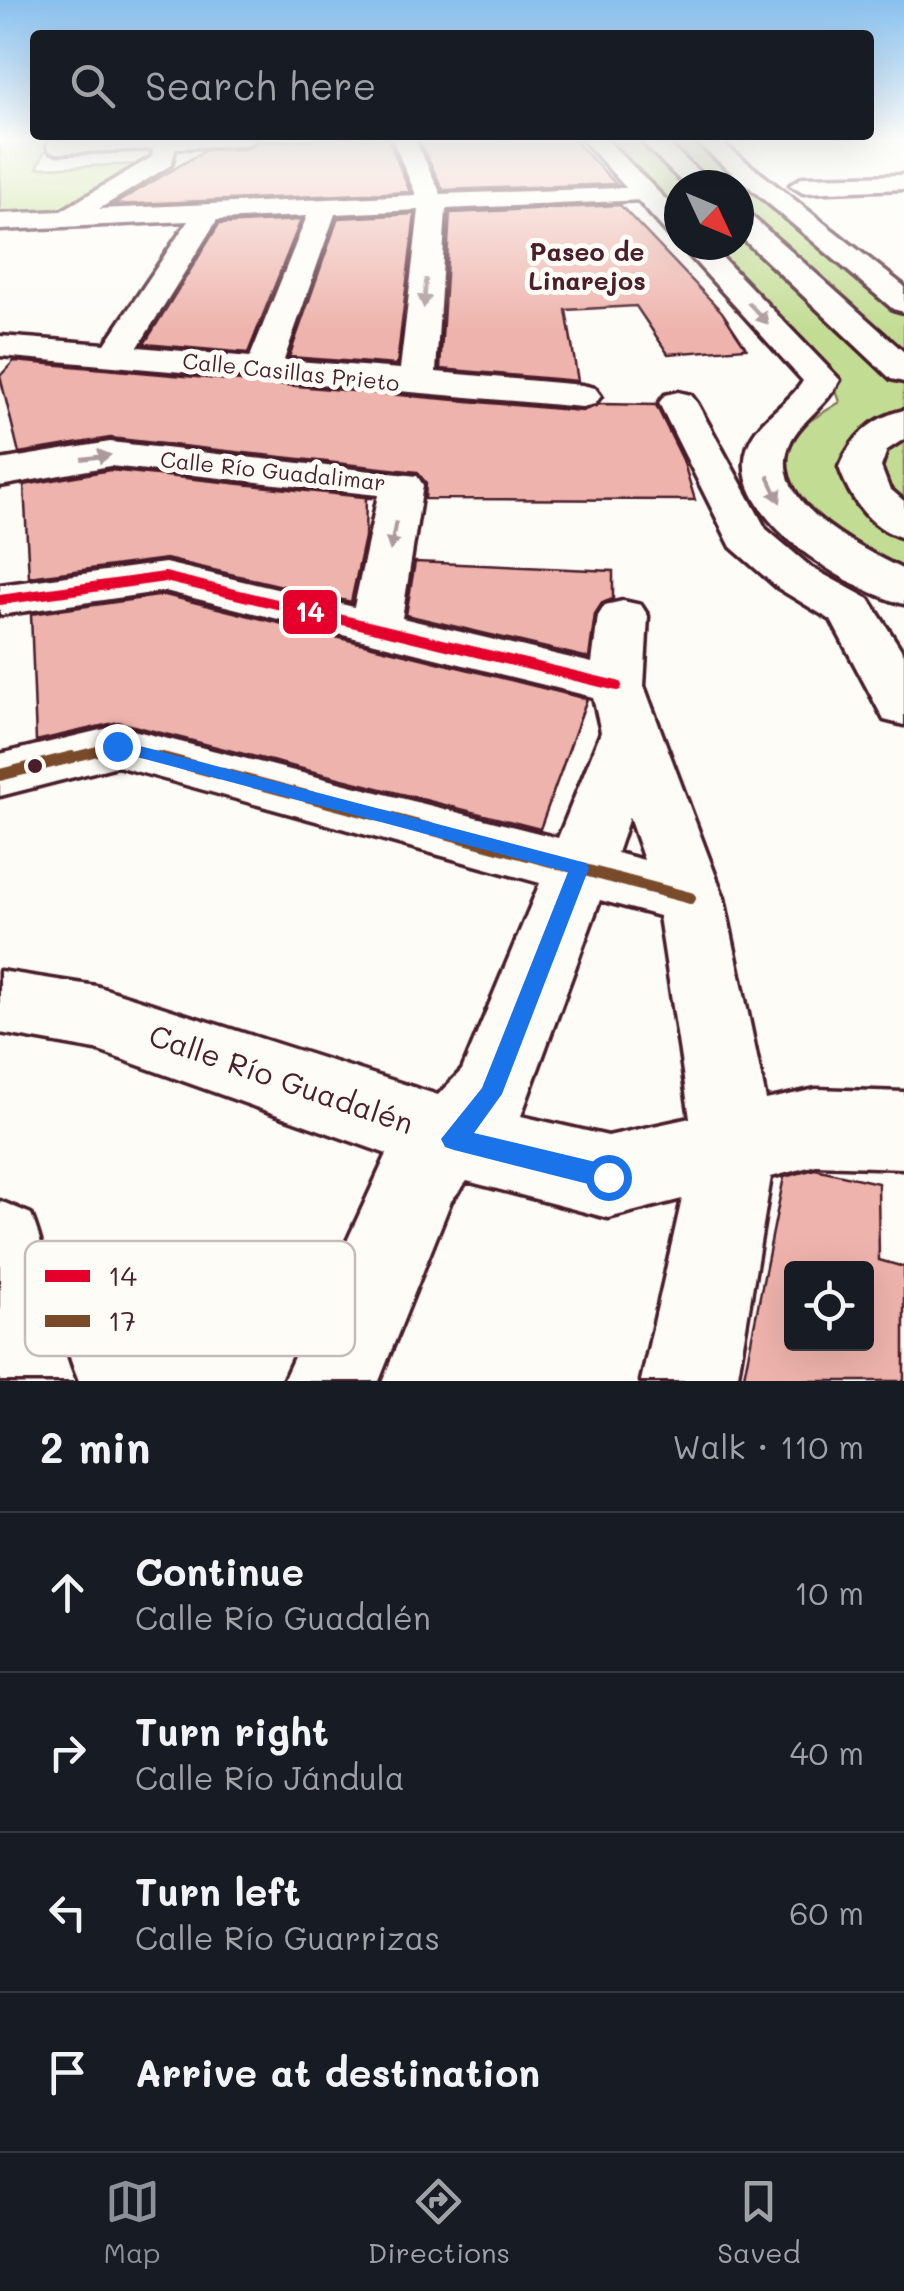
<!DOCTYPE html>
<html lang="en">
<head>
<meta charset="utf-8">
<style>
  :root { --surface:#171b24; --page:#242831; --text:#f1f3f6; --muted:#9ea1a6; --line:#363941; --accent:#8c9099 }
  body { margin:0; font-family:Mali,sans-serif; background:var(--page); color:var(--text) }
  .controls { position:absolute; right:30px; bottom:30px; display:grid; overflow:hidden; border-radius:10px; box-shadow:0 10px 40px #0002 }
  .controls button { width:90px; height:90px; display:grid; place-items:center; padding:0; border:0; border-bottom:2px solid var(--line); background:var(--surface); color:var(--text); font:50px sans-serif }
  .compass { position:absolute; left:664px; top:170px; width:90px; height:90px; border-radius:50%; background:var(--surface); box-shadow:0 10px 40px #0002; rotate:134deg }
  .stop { position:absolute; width:30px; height:30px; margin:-22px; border:8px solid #1a73e8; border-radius:50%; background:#fff }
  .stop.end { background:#1a73e8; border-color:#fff; box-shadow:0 2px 10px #0008 }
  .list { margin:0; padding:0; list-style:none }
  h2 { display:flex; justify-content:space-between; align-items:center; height:130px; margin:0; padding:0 40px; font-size:42px }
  h2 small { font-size:32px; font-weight:400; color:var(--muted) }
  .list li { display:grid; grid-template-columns:65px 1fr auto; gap:30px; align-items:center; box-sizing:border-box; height:160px; padding:0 40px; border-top:2px solid var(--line) }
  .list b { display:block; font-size:38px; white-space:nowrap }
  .list p { margin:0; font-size:32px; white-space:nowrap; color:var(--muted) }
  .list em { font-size:32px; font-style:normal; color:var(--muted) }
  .icon { flex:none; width:55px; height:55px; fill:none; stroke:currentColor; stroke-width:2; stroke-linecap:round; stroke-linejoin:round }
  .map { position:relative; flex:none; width:904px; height:1381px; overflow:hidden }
  .search { position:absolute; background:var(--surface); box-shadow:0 10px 40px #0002; left:30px; right:30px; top:30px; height:110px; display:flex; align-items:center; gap:25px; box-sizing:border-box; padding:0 35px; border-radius:10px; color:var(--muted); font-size:38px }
  .sheet { height:770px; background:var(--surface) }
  nav { display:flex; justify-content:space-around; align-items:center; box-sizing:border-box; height:140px; border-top:2px solid var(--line); background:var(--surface); font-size:28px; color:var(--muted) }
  nav a { display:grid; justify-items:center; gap:5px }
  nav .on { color:var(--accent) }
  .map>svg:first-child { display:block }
</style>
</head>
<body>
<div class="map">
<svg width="904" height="1381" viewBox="0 0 904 1381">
  <rect width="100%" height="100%" fill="#fdfcf7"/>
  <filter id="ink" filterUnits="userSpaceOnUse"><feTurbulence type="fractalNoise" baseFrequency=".01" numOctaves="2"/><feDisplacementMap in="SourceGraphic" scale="20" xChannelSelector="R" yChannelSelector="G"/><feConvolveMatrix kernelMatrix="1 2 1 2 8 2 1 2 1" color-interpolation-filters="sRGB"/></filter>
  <g filter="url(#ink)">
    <!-- green -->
    <path fill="#c2dc93" stroke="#867e5f" stroke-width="2.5" d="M 0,138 L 51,138 L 37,168 L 143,164 L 56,214 L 0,217 Z
      M 600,138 L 696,138 L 904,309 L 904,580 L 829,536 L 793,494 L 785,456 L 803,425 L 840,402 L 831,376 L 703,245 L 739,245 L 739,185 L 679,185 L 679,220 Z"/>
    <!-- building -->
    <path fill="#eeb3ac" stroke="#4a1f2b" stroke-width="2.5" fill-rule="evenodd" d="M 346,138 L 388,138 L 410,192 L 113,205 L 206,150 L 246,149 L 258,142 Z
      M 418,138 L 440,141 L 572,138 L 616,184 L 443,190 Z
      M 620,205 L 722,312 L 746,348 L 668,354 L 636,306 L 566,310 L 578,381 L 440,369 L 450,213 Z
      M 415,214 L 397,365 L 289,357 L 338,218 Z
      M 301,220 L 248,353 L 144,344 L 219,224 Z
      M 14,361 L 582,411 L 600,404 L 656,405 L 683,460 L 695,500 L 425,499 L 426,483 L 417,472 L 110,438 L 19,453 L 0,376 Z
      M 110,470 L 373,498 L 366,498 L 365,537 L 351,602 L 166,559 L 29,577 L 24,485 Z
      M 415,562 L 613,571 L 613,599 L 602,603 L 595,614 L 589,658 L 406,615 Z
      M 165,595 L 587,699 L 540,829 L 118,722 L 36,741 L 31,614 Z
      M 815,1169 L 878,1183 L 879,1260 L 904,1267 L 904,1381 L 743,1381 L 784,1177 ZM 792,1268 L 866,1268 L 866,1344 L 792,1344 Z"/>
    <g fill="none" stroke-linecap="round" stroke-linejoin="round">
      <defs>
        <path id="minor" d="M 257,138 L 246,145 L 176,148 L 171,165 L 99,209 L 416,195 L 392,138 L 414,138 L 441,194 L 652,187 L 656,192 L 643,200 L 446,209 L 436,372 L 582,385 L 595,388 L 601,396 L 595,404 L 582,407 L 0,356 L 0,336 L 105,344 L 188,221 L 0,230 L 0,214 L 61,211 L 152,157 L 153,149 L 58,153 L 50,151 L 47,146 L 50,141 ZM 419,210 L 400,369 L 284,360 L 335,214 ZM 307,216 L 250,357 L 138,347 L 217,220 Z
          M 638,138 L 662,138 L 713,185 L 685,185 Z
          M 904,175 L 904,189 L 803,193 L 790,185 L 803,177 Z
          M 739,212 L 749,214 L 904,352 L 904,382 L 891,379 L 739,235 Z
          M 678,392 L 691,395 L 697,403 L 766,529 L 812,568 L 869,599 L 904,654 L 904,725 L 884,720 L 831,620 L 778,588 L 731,547 L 659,403 L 665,395 Z
          M 904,410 L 904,439 L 887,450 L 881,467 L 889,488 L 904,501 L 904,538 C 870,529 850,499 839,467 C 852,437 871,418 904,410 Z
          M 110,442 L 417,476 L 423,485 L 402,618 L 592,663 L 598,616 L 605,605 L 623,601 L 641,605 L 648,616 L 644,686 L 724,898 L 766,1100 L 816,1089 L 904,1092 L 904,1168 L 816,1165 L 771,1177 L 737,1381 L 641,1381 L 682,1199 L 608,1218 L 467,1181 L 451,1201 L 379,1381 L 283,1381 L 387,1154 L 96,1050 L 0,1033 L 0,971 L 96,986 L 438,1095 L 462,1070 L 540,883 L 117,766 L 0,796 L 0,754 L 117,726 L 558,838 L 601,732 L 593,697 L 165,591 L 0,615 L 0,585 L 165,563 L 354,607 L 378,495 L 110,466 L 0,486 L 0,460 ZM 629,817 L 644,860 L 617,853 ZM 600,900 L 659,916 L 690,1118 L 608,1136 L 521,1116 Z
          M 0,1201 L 31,1214 C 53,1268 52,1327 75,1381 L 0,1381 Z"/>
        <path id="major" d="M 581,138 L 605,138 L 679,213 L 679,237 L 669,235 Z
          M 691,138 L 716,138 L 904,286 L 904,312 L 893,309 Z
          M 680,245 L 710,245 L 840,380 C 827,405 801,421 791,441 C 762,501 862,549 904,570 L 904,604 C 849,590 723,515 748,446 C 758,418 788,405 803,381 Z"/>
      </defs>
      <!-- minor casing -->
      <use href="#minor" stroke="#4a1f2b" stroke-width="7"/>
      <!-- major casing -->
      <use href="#major" stroke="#4a1f2b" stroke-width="7"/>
      <!-- minor -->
      <use href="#minor" fill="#fdfcf7" fill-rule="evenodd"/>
      <!-- major -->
      <use href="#major" fill="#fdfcf7" fill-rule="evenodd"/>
      <defs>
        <path id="bus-1" d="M 0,600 L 165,577 L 617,686"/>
        <path id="bus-2-far1" d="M 62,760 L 117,746 L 168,760"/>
        <path id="bus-2" d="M 159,757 L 690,898
          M 0,775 L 72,757"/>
      </defs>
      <!-- bus-1 casing -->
      <use href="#bus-1" stroke="#fdfcf7" stroke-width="18"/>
      <!-- bus-2-far1 casing -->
      <use href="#bus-2-far1" stroke="#fdfcf7" stroke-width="18"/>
      <!-- bus-2 casing -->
      <use href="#bus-2" stroke="#fdfcf7" stroke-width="20"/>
      <!-- bus-1 -->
      <use href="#bus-1" stroke="#e4002b" stroke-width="10"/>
      <!-- bus-2-far1 -->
      <use href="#bus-2-far1" stroke="#7a4b2a" stroke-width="10"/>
      <!-- bus-2 -->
      <use href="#bus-2" stroke="#7a4b2a" stroke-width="12"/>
    </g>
    <!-- one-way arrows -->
    <defs><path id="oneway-solid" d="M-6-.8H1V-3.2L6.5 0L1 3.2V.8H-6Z" transform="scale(2.5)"/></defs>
    <g fill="#ac999b">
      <use href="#oneway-solid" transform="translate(425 293) rotate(95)"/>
      <use href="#oneway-solid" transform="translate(758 313) rotate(47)"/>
      <use href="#oneway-solid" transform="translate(96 457) rotate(-8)"/>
      <use href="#oneway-solid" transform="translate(774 489) rotate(65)"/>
      <use href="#oneway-solid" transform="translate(393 536) rotate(101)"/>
    </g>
  </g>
  <!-- sky -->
  <linearGradient id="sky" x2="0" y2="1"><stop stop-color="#88c0ee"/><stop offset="0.42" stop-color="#fefefb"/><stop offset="1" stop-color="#fefefb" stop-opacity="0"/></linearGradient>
  <rect width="904" height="331" fill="url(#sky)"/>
  <!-- route -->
  <path fill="#1a73e8" d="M 117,740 L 586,863 L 589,868 L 502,1094 L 474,1133 L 608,1165 L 617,1169 L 621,1177 L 617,1186 L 608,1189 L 454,1150 L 445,1147 L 441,1139 L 482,1088 L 568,872 L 111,750 L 109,746 Z"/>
  <!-- markers -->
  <circle fill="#4a1f2b" stroke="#fdfcf7" stroke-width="4" cx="35" cy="766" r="9"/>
  <g text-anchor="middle" stroke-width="10" stroke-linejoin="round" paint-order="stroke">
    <!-- far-street labels -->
    <g font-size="22" fill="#4a1f2b" stroke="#fdfcf7">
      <text transform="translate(291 372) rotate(6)" y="8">Calle Casillas Prieto</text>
      <text transform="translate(273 471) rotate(6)" y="8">Calle Río Guadalimar</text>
    </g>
    <!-- far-quarter labels -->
    <g font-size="25" font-weight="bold" fill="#4a1f2b" stroke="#fdfcf7">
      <text x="587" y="261">Paseo de<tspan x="587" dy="29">Linarejos</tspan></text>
    </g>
    <!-- near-street labels -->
    <g font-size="30" fill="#4a1f2b" stroke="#fdfcf7">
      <text transform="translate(281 1080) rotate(19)" y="10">Calle Río Guadalén</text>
    </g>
  </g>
  <!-- legend -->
  <rect x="25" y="1241" width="330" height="115" rx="15" fill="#fdfcf7" stroke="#c7baba" stroke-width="2.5"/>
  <rect x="45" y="1270" width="45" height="12" fill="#e4002b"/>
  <rect x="45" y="1315" width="45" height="12" fill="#7a4b2a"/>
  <g font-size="28" fill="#4a1f2b">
    <text x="108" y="1286">14</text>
    <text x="108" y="1331">17</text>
  </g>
  <rect stroke="#fdfcf7" stroke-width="4" x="281" y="588" width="58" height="48" rx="10" fill="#e4002b"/>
  <g font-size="28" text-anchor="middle" font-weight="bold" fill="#fff">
    <text x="310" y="622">14</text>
  </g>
</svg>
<div class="controls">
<button><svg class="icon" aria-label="locate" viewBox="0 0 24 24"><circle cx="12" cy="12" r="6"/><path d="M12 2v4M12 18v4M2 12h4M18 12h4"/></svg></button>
</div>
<svg class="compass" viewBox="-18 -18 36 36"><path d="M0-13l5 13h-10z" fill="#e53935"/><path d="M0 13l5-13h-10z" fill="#9ea1a6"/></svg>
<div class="stop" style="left:608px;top:1177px"></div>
<div class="stop end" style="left:117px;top:746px"></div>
<div class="search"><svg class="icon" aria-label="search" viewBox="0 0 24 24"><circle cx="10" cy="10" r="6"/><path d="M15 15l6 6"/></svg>Search here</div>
</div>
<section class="sheet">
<h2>2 min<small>Walk · 110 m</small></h2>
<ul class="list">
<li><svg class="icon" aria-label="ahead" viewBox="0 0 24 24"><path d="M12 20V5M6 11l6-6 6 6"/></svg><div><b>Continue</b><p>Calle Río Guadalén</p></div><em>10 m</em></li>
<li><svg class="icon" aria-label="right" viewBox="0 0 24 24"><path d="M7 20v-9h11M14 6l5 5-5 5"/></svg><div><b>Turn right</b><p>Calle Río Jándula</p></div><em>40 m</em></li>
<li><svg class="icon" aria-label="left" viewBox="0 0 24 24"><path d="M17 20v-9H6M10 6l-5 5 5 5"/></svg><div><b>Turn left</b><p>Calle Río Guarrizas</p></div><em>60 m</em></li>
<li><svg class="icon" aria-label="arrive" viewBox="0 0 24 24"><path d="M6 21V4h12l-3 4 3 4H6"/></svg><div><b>Arrive at destination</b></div></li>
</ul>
</section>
<nav>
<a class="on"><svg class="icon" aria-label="map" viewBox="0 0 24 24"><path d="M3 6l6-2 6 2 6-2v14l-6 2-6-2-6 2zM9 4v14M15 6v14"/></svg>Map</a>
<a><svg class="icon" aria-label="directions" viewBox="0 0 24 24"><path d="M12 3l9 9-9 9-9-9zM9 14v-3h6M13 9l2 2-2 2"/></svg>Directions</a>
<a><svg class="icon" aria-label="saved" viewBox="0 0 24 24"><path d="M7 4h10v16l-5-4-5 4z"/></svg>Saved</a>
</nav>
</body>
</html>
